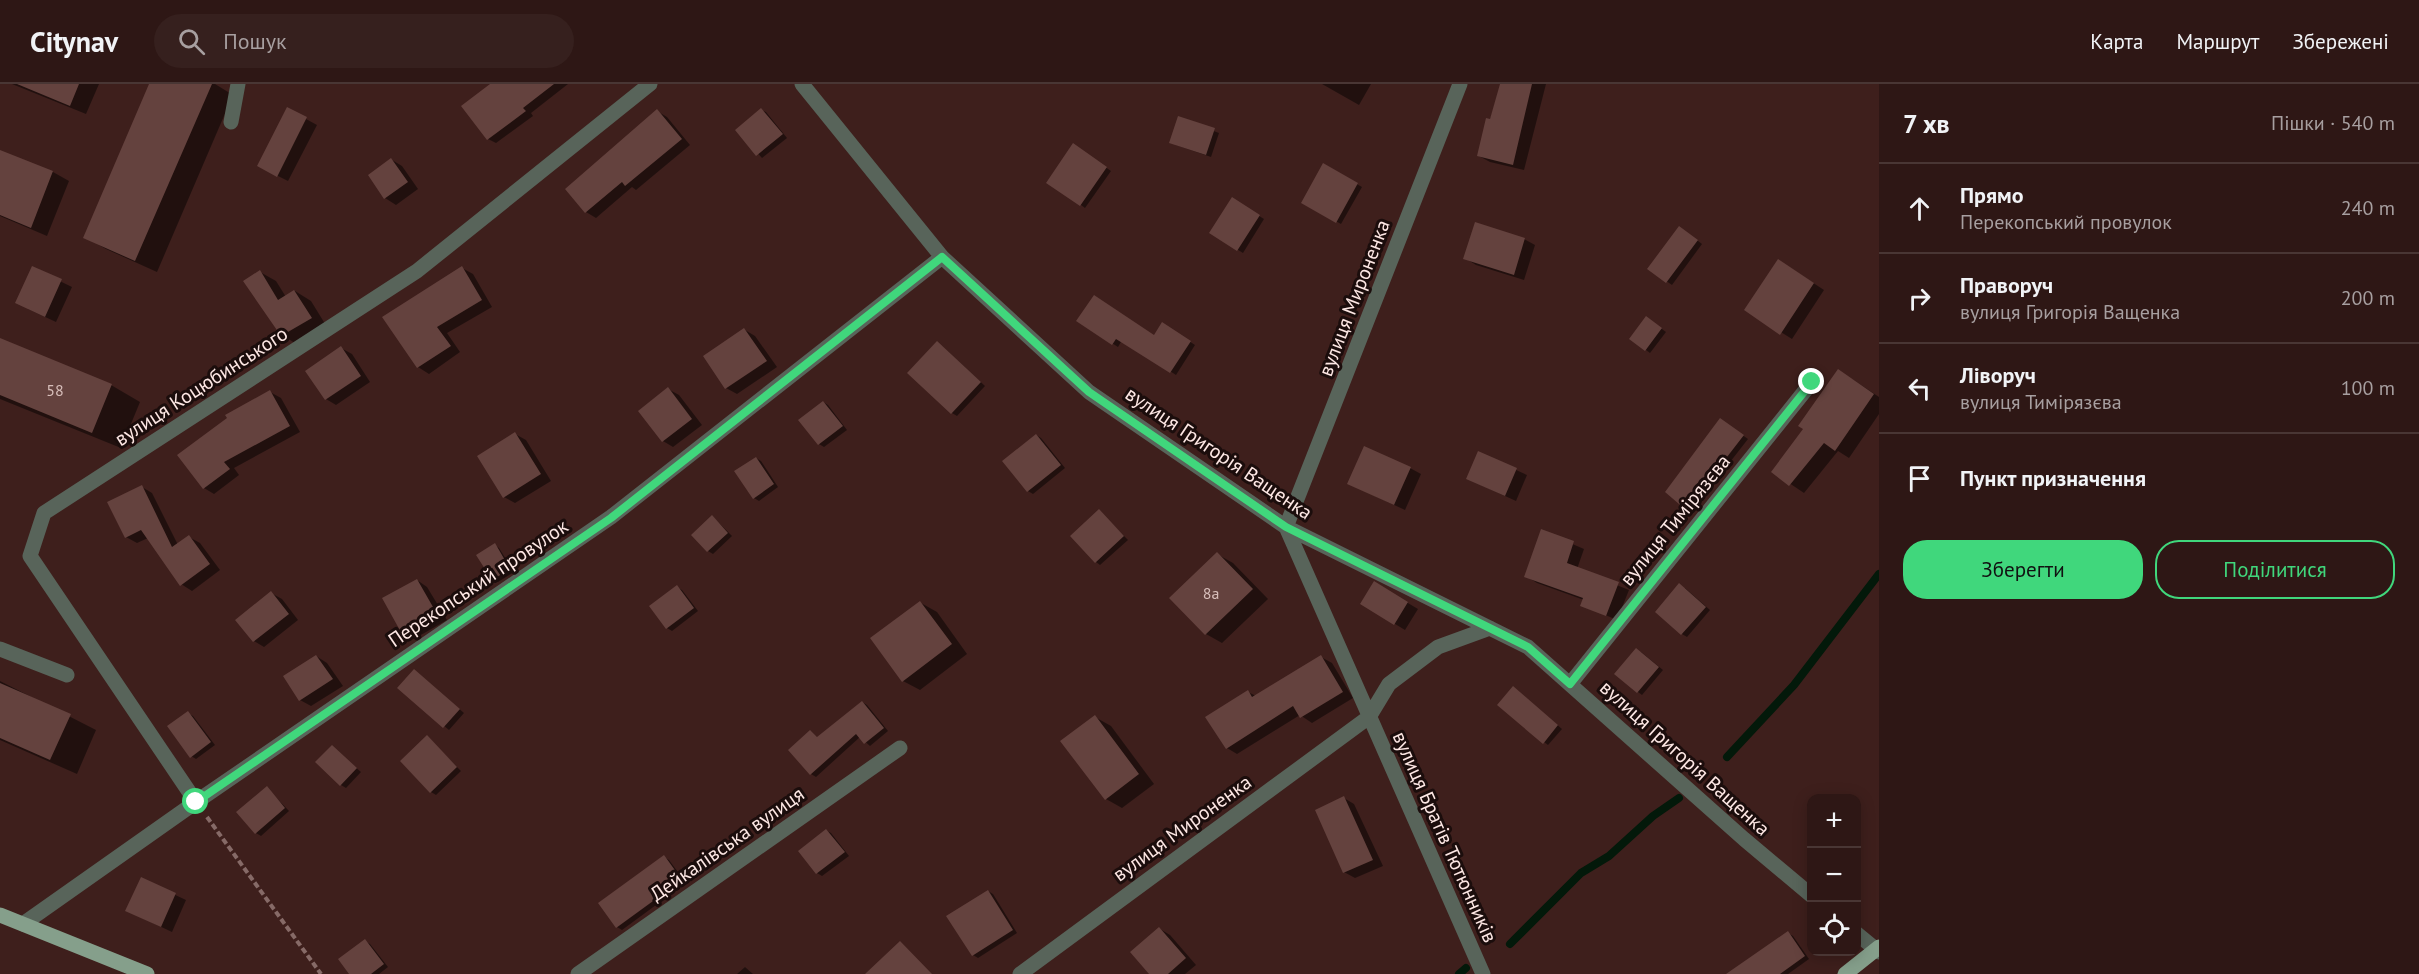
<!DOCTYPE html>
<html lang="uk">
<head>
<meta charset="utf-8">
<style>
  :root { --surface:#2e1715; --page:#36201e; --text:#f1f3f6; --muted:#a79fa0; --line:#493634; --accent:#40d77c }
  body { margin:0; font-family:"PT Sans",sans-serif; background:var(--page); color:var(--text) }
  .controls { position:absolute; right:18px; bottom:18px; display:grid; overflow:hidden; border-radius:12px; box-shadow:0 3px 15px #0003 }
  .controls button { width:54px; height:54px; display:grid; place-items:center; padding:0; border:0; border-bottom:2px solid var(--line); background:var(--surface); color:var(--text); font:30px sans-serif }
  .stop { position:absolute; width:18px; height:18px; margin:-14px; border:4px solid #40d77c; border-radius:50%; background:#fff }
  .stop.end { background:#40d77c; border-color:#fff; box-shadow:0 2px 6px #0008 }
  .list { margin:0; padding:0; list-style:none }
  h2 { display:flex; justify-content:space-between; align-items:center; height:78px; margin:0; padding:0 24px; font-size:26px }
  h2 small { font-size:20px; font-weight:400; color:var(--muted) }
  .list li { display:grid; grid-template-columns:39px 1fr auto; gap:18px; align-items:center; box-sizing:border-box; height:90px; padding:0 24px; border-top:2px solid var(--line) }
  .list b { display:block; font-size:22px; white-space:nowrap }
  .list p { margin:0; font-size:20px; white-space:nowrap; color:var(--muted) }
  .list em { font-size:20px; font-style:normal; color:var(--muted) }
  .actions { display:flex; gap:12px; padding:18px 24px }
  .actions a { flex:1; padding:14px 0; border:2px solid var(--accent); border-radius:24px; text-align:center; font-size:21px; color:var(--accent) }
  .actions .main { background:var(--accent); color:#111 }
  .icon { flex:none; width:33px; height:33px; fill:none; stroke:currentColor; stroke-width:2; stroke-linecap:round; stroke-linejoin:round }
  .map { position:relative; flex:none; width:1879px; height:890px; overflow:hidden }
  header { display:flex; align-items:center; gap:36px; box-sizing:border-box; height:84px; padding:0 30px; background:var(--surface); border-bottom:2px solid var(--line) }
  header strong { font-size:28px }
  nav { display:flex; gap:33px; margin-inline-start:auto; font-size:21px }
  .search { width:420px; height:54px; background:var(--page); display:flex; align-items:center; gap:15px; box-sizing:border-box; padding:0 21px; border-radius:33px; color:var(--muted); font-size:22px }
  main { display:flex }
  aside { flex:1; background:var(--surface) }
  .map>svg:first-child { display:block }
</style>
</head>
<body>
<header>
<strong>Citynav</strong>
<div class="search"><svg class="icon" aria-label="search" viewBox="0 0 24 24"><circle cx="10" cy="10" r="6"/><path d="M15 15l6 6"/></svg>Пошук</div>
<nav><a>Карта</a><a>Маршрут</a><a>Збережені</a></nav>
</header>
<main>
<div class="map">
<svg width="1879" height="890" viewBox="0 0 1879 890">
  <rect width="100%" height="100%" fill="#3e1f1c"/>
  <!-- shadow -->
  <path fill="#0007" d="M 12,0 L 99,0 L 86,30 Z
    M 151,0 L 215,0 L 233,11 L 157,188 L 106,165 L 85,153 Z
    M 493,0 L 568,0 L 531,29 L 533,32 L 496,59 L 488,55 Z
    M 1322,0 L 1371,0 L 1359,21 Z
    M 1501,0 L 1546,0 L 1524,86 L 1490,78 L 1479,72 Z
    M 761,26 L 766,28 L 787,54 L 762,74 L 737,46 Z
    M 657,27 L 667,33 L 690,61 L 636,106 L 632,103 L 596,134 L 586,128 L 567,105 Z
    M 1179,34 L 1219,49 L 1211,73 L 1176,61 Z
    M 306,35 L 317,41 L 288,97 L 270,88 Z
    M 1078,64 L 1111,87 L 1085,124 L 1081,121 Z
    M 0,67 L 53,88 L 69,97 L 47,152 L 0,132 Z
    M 392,76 L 402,82 L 418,105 L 396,121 L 385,114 L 370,92 Z
    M 1323,81 L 1362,103 L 1341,140 L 1303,119 Z
    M 1232,115 L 1264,135 L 1243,169 L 1211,149 Z
    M 1685,147 L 1702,160 L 1672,201 L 1649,185 Z
    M 1524,155 L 1535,161 L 1524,196 L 1476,181 L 1465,174 Z
    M 1789,183 L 1824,206 L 1792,255 L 1746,226 Z
    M 33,184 L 72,203 L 56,238 L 28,225 Z
    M 462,184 L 473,190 L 492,223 L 447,249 L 460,268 L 429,290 L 418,283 L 385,234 Z
    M 260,188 L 276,197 L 286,213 L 295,207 L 311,217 L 327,243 L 298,261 L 282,251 Z
    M 1078,237 L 1155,253 L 1163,240 L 1195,261 L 1176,291 L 1122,256 L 1118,263 Z
    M 1651,237 L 1666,248 L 1650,269 L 1646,266 Z
    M 745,246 L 755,252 L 777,283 L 737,310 L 726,304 Z
    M 0,256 L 111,301 L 140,318 L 121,364 L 0,315 Z
    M 942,262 L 985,302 L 957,332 L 952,329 Z
    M 341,264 L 352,270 L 370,298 L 336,321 L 326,315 Z
    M 1852,295 L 1879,313 L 1879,330 L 1849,374 L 1838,367 L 1804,409 L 1773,388 Z
    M 668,305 L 679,311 L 702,341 L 673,363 L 663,357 Z
    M 270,308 L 281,314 L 300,348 L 234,384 L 239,391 L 214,410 L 204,404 Z
    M 823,318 L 828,321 L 847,346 L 824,363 L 819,360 Z
    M 1725,339 L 1748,355 L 1692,427 L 1687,424 Z
    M 515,350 L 526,356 L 551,397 L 515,419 L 504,413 Z
    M 1036,351 L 1041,354 L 1065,384 L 1033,410 L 1028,407 L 1004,377 Z
    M 1479,369 L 1527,391 L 1516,417 L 1468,395 Z
    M 756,374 L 761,377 L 778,403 L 759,417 L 754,414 Z
    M 1410,384 L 1421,390 L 1405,426 L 1349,400 Z
    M 142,403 L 152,409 L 178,461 L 189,453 L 200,459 L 220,486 L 192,507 L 181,500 L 148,454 L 137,459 L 126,453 Z
    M 1099,427 L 1128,456 L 1100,481 L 1096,478 Z
    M 713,433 L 732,452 L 713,470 L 708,467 Z
    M 1542,447 L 1584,465 L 1577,485 L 1629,506 L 1617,536 L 1582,521 L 1584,516 L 1537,499 L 1526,492 Z
    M 495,461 L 499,464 L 514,488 L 498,498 L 493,495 Z
    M 1217,470 L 1233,479 L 1268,515 L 1222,559 L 1206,550 Z
    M 417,496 L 427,503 L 447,536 L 414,555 L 403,549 Z
    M 1374,499 L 1418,525 L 1405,546 L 1362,520 Z
    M 677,503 L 682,506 L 698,527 L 672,547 L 667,544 Z
    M 1685,504 L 1710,526 L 1687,553 L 1682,550 Z
    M 271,509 L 282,515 L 298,536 L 264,563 L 254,557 Z
    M 921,519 L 937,528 L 967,570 L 920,606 L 903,597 Z
    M 1641,568 L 1663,586 L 1642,611 L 1638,608 Z
    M 316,572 L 327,579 L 343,602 L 311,622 L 300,616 L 285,593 Z
    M 1321,573 L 1332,579 L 1353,614 L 1312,639 L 1300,631 L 1237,670 L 1227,664 L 1248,608 L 1256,612 Z
    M 419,590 L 464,629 L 449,646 L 399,604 Z
    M 0,597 L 96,646 L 77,690 L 0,656 Z
    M 1518,607 L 1562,645 L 1548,661 L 1544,658 Z
    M 862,618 L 867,621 L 888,647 L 870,662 L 860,653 L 816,693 L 811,690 L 810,648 L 818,654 Z
    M 188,629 L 193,632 L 215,661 L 196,675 L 191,672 Z
    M 1095,633 L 1111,642 L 1154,700 L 1122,724 L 1106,715 Z
    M 427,653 L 461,687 L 436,711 L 431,708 Z
    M 332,663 L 361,688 L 346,704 L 341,701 Z
    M 267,704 L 289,727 L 261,752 L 256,749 Z
    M 1344,714 L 1354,720 L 1383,782 L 1355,794 L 1344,788 Z
    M 827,747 L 831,749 L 849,772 L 822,792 L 817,789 Z
    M 664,773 L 669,776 L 686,799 L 622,846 L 617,843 L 600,820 Z
    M 141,795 L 186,816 L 172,848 L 138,832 Z
    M 988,807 L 993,810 L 1017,849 L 978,874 L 973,871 Z
    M 1160,845 L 1170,851 L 1196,881 L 1185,890 L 1151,890 Z
    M 1788,849 L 1793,852 L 1809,875 L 1788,890 L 1745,890 Z
    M 365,857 L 370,860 L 388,883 L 379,890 L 351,890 Z
    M 745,883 L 753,890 L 737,890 Z"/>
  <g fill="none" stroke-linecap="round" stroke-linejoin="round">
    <!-- stream -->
    <path stroke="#03190a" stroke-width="8" d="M 1727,673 L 1794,601 L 1879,490
      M 1510,860 L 1581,789 L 1609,772 L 1653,732 L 1679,714
      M 1459,890 L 1466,884"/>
  </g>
  <!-- building -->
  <path fill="#64423e" d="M 17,0 L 79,0 L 70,22 Z
    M 149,0 L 212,0 L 135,177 L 83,154 Z
    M 490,0 L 554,0 L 523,24 L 526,27 L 487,56 L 461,22 Z
    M 1500,0 L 1532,0 L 1513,81 L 1477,72 L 1486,34 L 1490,35 Z
    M 287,23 L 307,33 L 277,93 L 257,82 Z
    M 761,24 L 783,50 L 756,72 L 735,46 Z
    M 657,25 L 682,55 L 625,102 L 622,98 L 585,129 L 565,105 Z
    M 1178,32 L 1215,44 L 1206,71 L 1169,59 Z
    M 1073,59 L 1107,83 L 1080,122 L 1046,99 Z
    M 0,66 L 53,87 L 31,144 L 0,131 Z
    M 391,74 L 408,98 L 384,115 L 368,91 Z
    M 1323,79 L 1358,99 L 1336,139 L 1301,119 Z
    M 1232,113 L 1260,131 L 1237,167 L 1209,149 Z
    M 1475,138 L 1525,154 L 1514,191 L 1463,175 Z
    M 1679,142 L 1698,156 L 1666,199 L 1647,185 Z
    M 1778,175 L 1814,199 L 1780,251 L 1744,226 Z
    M 32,182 L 62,195 L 45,233 L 15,219 Z
    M 462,182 L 482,216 L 437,243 L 451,262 L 417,284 L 382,233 Z
    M 260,186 L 278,216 L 294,206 L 312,234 L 281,252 L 243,197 Z
    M 1094,211 L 1154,251 L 1162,238 L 1191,257 L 1170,289 L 1116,255 L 1112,261 L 1076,237 Z
    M 1646,232 L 1662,244 L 1645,267 L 1629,255 Z
    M 744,244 L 767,277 L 725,305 L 703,272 Z
    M 0,254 L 112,300 L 92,349 L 0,311 Z
    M 937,257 L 981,298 L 951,330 L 907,289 Z
    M 341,262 L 361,292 L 325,316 L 305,287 Z
    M 1838,285 L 1874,310 L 1835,367 L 1824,359 L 1789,402 L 1771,388 L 1803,345 L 1798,342 Z
    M 668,303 L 692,335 L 662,358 L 638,327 Z
    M 270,306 L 290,342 L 224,378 L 230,385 L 203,405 L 177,371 L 227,334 L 225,331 Z
    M 823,317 L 843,342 L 818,361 L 798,336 Z
    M 1720,334 L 1744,351 L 1686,426 L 1665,408 Z
    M 515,348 L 541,390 L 503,414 L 477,372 Z
    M 1036,350 L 1061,381 L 1027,408 L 1002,377 Z
    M 1364,362 L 1411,383 L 1394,421 L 1347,400 Z
    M 1478,367 L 1517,384 L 1505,412 L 1466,395 Z
    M 756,373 L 774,400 L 753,415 L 734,387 Z
    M 142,401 L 172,463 L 189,451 L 210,480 L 180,502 L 141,446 L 125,454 L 107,418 Z
    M 1099,425 L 1124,452 L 1095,479 L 1070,452 Z
    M 712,431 L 728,449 L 707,468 L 691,451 Z
    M 1541,445 L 1574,457 L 1567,479 L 1619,498 L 1606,532 L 1580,522 L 1583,514 L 1524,493 Z
    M 495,459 L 510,485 L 492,496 L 476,471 Z
    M 1217,468 L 1253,505 L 1205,551 L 1169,514 Z
    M 417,495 L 437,530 L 402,550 L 382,514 Z
    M 1374,497 L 1408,518 L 1394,541 L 1360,520 Z
    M 1679,499 L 1706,523 L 1681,551 L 1655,528 Z
    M 677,501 L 694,524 L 666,545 L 649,522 Z
    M 271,507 L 289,530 L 253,558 L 235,536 Z
    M 920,517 L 952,560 L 902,598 L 870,554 Z
    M 1636,564 L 1659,583 L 1637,609 L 1614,590 Z
    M 316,571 L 333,595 L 299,617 L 283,592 Z
    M 1321,571 L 1343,608 L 1300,634 L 1293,622 L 1226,665 L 1205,633 L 1248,606 L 1252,613 Z
    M 414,585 L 460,625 L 443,644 L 397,604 Z
    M 0,599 L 71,630 L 50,676 L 0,654 Z
    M 1513,602 L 1558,641 L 1543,660 L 1497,621 Z
    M 862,617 L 884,644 L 864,660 L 856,650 L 810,691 L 788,666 L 810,646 L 817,653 Z
    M 188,627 L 211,658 L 190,674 L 167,642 Z
    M 1095,631 L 1139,690 L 1105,716 L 1060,657 Z
    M 427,651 L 457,683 L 430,709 L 400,677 Z
    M 332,661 L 357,684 L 340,702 L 315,678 Z
    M 267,702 L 285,724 L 255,750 L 236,728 Z
    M 1344,712 L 1373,776 L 1343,789 L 1315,726 Z
    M 826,745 L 845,768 L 816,790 L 798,767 Z
    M 664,771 L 682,796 L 616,844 L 598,819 Z
    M 141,793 L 176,809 L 161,843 L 125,827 Z
    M 988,806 L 1013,846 L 972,872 L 946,832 Z
    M 1159,843 L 1186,874 L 1168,890 L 1149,890 L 1130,868 Z
    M 1788,847 L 1805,872 L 1780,890 L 1726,890 Z
    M 365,855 L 384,880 L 371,890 L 349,890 L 338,875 Z
    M 900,857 L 932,890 L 865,890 Z"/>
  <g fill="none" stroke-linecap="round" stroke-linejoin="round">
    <!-- path -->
    <path stroke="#866a67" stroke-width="4" stroke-dasharray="6 3" stroke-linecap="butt" d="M 207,733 L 321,890"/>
    <!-- minor -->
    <path stroke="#58645a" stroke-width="15" d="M 802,0 L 942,173 L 1089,308 L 1286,443 L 1528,563 L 1744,755 L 1812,812
      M 1460,0 L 1286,443 L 1483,890
      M 231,38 L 238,0
      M 0,565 L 67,591
      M 1570,600 L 1812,298
      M 196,718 L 30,472 L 44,429 L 417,187 L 650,0
      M 23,840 L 196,718 L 611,433 L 942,173
      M 1856,849 L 1879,868
      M 578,890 L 900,664
      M 1020,890 L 1369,633 L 1389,600 L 1438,563 L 1490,544"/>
    <!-- major -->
    <path stroke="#859f8b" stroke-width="15" d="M 0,831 L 147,890
      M 1845,890 L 1879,863"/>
  </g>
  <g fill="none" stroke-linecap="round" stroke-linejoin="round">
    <!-- route -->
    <path stroke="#40d77c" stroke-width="8" d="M 196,718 L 611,434 L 942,173 L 1089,308 L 1286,443 L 1528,563 L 1570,600 L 1812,298"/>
  </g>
  <g text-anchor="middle" stroke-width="6" stroke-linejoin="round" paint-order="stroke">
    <!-- number labels -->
    <g font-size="16" fill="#d7beba">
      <text x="55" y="312">58</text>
      <text x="1211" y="515">8а</text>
    </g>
    <!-- street labels -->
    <g font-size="20" fill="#fde7e4" stroke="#1b0d0c">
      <text transform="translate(1354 214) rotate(-69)" y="7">вулиця Мироненка</text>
      <text transform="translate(201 302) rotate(-33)" y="7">вулиця Коцюбинського</text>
      <text transform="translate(1219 369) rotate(34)" y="7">вулиця Григорія Ващенка</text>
      <text transform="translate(1675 436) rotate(-51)" y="7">вулиця Тимірязєва</text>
      <text transform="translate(478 499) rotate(-34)" y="7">Перекопський провулок</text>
      <text transform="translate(1685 674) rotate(42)" y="7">вулиця Григорія Ващенка</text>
      <text transform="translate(1182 744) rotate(-36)" y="7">вулиця Мироненка</text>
      <text transform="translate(1445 753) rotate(66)" y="7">вулиця Братів Тютюнників</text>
      <text transform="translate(727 760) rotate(-35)" y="7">Дейкалівська вулиця</text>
    </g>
  </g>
</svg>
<div class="controls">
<button>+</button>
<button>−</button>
<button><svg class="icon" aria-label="locate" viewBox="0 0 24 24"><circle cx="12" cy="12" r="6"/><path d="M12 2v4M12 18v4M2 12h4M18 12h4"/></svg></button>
</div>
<div class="stop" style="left:196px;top:718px"></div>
<div class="stop end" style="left:1812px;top:298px"></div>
</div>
<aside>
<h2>7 хв<small>Пішки · 540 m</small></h2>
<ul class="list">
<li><svg class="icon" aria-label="ahead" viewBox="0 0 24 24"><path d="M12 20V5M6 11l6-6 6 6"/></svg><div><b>Прямо</b><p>Перекопський провулок</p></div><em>240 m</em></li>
<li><svg class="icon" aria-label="right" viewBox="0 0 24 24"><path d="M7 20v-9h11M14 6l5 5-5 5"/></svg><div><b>Праворуч</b><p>вулиця Григорія Ващенка</p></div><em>200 m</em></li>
<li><svg class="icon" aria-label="left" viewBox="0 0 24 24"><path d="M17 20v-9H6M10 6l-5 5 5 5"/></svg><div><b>Ліворуч</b><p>вулиця Тимірязєва</p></div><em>100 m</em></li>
<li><svg class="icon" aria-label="arrive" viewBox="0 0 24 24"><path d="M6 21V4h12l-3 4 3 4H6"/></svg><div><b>Пункт призначення</b></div></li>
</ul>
<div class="actions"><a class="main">Зберегти</a><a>Поділитися</a></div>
</aside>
</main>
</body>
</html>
